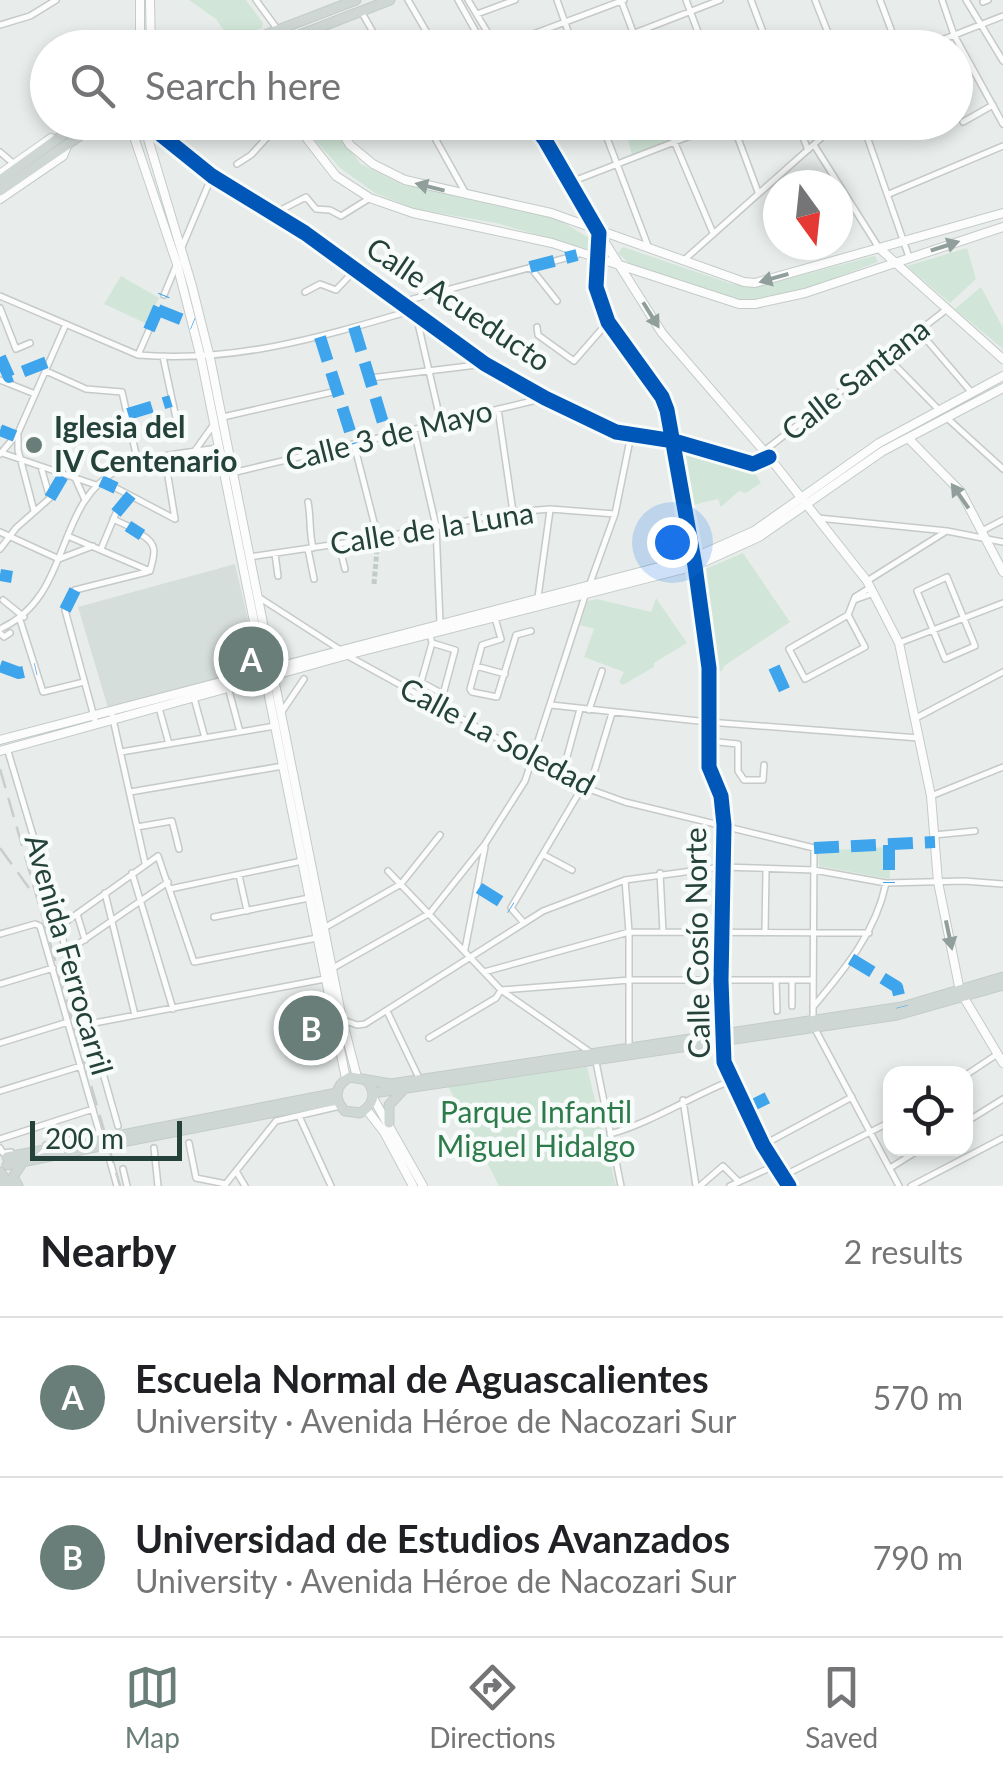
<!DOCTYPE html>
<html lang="en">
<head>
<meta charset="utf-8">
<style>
  :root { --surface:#fff; --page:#f2f2f2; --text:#202124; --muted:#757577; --line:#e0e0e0; --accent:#697e78 }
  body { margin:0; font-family:Lato,sans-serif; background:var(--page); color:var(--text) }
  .controls { position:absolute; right:30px; bottom:30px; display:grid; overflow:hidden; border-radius:20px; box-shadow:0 5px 15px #0003 }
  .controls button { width:90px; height:90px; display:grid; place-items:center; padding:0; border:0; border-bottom:2px solid var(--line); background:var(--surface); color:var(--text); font:50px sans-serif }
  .compass { position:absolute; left:763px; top:170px; width:90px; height:90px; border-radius:50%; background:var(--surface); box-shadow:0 5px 15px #0003; rotate:165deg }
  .scale { position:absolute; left:30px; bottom:25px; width:152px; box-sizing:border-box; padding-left:10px; border:5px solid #24423a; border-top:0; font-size:28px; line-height:35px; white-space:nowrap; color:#24423a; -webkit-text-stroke:8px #f7fbf9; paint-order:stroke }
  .you { position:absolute; left:672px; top:542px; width:35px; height:35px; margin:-25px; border:8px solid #fff; border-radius:50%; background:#1a73e8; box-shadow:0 0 0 15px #1a73e833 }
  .badge { display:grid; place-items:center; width:65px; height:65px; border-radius:50%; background:var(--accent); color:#fff; font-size:32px; font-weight:700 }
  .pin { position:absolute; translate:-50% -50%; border:5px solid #fff; box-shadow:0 2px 10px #0006 }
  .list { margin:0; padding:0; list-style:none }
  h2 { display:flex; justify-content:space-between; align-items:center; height:130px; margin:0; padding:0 40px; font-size:42px }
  h2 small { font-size:32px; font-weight:400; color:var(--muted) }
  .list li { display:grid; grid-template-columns:65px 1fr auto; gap:30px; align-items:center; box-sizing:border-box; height:160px; padding:0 40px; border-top:2px solid var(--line) }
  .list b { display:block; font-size:38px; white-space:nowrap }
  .list p { margin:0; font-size:32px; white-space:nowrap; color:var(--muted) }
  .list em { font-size:32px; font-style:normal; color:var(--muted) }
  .icon { flex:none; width:55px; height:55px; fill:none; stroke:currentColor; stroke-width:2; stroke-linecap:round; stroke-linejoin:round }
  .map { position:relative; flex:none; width:1003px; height:1186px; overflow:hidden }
  .search { position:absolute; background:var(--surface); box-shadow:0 5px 15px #0003; left:30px; right:30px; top:30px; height:110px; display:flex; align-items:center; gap:25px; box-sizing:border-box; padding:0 35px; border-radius:55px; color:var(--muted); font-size:38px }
  .sheet { height:450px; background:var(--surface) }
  nav { display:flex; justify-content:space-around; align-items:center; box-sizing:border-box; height:140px; border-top:2px solid var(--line); background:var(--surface); font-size:28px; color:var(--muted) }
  nav a { display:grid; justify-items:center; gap:5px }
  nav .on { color:var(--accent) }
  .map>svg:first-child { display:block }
</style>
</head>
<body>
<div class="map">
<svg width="1003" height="1186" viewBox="0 0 1003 1186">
  <rect width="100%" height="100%" fill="#e8edeb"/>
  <!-- built -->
  <path fill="#d6dedb" d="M 235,564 L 259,667 L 108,708 L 78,607 Z"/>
  <!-- green -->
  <path fill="#d1e6d8" d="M 189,0 L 246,0 L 263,23 L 262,28 L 230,39 L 216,19 Z
    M 300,123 L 329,123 L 361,164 L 403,185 L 535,211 L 556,218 L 594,241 L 591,250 L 496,223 L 415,209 L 375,193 L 340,168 Z
    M 624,123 L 664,123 L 670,140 L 632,155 Z
    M 623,247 L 732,284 L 756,287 L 870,257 L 875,256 L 878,262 L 799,291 L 754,301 L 717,295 L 634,268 L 618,253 Z
    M 967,248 L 976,279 L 950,303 L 907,266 Z
    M 121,276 L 159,298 L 147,324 L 104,304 Z
    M 981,287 L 1003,328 L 1003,349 L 955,309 Z
    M 679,447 L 751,467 L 761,483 L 746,493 L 739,491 L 721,507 L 718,499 L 689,506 Z
    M 743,553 L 790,622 L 724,666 L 722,671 L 716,671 L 701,571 Z
    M 656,598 L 687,643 L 654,663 L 654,667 L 623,685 L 619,682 L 624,672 L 584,657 L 594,629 L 580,625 L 588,601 L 597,599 L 651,612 Z
    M 889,847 L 890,879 L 819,866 L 818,851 Z
    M 587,1067 L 616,1186 L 499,1186 L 448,1086 Z"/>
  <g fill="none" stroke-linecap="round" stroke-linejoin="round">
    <!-- street-tunnel -->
    <path stroke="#c1cbc8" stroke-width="5" stroke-dasharray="5 2.5" stroke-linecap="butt" d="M 374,584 L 378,538"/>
    <!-- primary-tunnel -->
    <path stroke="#c1cbc8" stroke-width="9" stroke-dasharray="9 4.5" stroke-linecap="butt" d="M 98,1140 L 117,1136"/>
    <defs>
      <path id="street" d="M 256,0 L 278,30
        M 408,0 L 436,48
        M 458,0 L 485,48
        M 468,0 L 497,48
        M 557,0 L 574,48
        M 621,0 L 639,48
        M 686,0 L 704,48
        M 751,0 L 769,48
        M 815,0 L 834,48
        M 880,0 L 898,48
        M 942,0 L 954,35 L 1003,124
        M 966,0 L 1003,61
        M 983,2 L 988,0
        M 361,11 L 382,48
        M 477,14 L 515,0
        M 0,25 L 30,16 L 56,0
        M 315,29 L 326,48
        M 496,48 L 624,0
        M 596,48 L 720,0
        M 921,48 L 1003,16
        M 145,122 L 212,176 L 305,233 L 485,364 L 545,398 L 616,432 L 674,441 L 753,464 L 769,457
        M 426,122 L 465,192
        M 531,122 L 545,140 L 597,228
        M 540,122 L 545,137
        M 601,122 L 648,246
        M 666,122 L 713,233
        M 732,122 L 758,192
        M 797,122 L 808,150
        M 862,122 L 909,257
        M 963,122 L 993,105
        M 814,145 L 879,248
        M 0,152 L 14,164
        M 237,164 L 251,155 L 281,122
        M 571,182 L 726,122
        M 889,194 L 1003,146
        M 275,213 L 306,197 L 316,209 L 330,210 L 341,216 L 370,198
        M 599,238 C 599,255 594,271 596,287 C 601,327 639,365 662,397 L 667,410 L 695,566 L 709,668 L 709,767 L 721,796 L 724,825 L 721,980 L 724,1062 L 763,1145 L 789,1186
        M 182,247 L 212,176
        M 684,260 L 839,122
        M 530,267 L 557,301
        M 305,292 L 320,284 L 336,290 L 355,270
        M 164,295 L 176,266
        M 0,296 L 138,355 C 234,363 318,338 410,311
        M 398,303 L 577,255
        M 0,308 L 16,349 L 30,343
        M 417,319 L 441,423
        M 537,327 L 538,335 L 574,361 L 608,322
        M 919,331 L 972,393
        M 138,355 L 149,330
        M 885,355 L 939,410
        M 163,357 L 178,427
        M 46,371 L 86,389 L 122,392 L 138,463
        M 370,378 L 485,364
        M 0,380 L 35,394
        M 498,409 L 513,512
        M 223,417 L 337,391
        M 947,418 L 1003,469
        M 0,430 L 15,436
        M 414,430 L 436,526 L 440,623
        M 18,436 L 18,450 L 34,511
        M 354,444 L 378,538
        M 764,451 L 947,309
        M 194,452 L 214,424
        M 2,453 L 96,485
        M 0,454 L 18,433 L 66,324
        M 165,458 L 175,519
        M 232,473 L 545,398
        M 76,480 L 85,500
        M 116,488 L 175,519
        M 308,502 C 311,517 309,532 313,548
        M 818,518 L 947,531 L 1003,542
        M 113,519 L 128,526
        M 982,531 L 1003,520
        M 0,532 L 59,559 L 93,546
        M 142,535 C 159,545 154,555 150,571
        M 70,537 L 150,571
        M 339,545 L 345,569
        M 0,549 L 16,528 L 50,498 L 41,467
        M 101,549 L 116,513
        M 308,549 L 314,579
        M 275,554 L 278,576
        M 249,557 L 378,538 L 513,512 L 550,509 L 615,514
        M 947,577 L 975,646 L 945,659 L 917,591 Z
        M 867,581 L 945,532
        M 589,586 L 615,514 L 631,435
        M 75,590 L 147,572
        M 538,597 L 550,510
        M 260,598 L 339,649
        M 3,600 L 24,617
        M 854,600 L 874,593
        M 65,610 L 96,724
        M 848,615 L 865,647 L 805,679 L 789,649 Z
        M 848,615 L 855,597 L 871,587
        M 495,618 L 501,639 L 482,645 L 470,689 L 472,692 L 497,697 L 516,635 L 531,631
        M 20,620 L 43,692 L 84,682
        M 0,629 C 73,596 53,504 118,470 C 147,455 186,453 218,448
        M 0,633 L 4,637 L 10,633
        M 430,634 L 432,643 L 421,682 L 441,693 L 444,691 L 455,650 L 432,643
        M 899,643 L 1003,603
        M 348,656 L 589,789 L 625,802 L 814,848 L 813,1018
        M 476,666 L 505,674
        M 228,687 L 240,732
        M 194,698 L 205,738
        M 551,705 L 708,722 L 919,738
        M 159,708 L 169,744
        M 111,710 L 145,863
        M 589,710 L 602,671
        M 281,713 L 304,679
        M 916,718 L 1003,672
        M 708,741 L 738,744 L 738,771 L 744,780 L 763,780 L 764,765
        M 7,748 L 60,926 L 81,1020 L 89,1024 L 118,1126
        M 121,752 L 275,726
        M 562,775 L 580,709
        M 589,789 L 612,713
        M 130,792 L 283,766
        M 931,796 L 1003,767
        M 137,827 L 172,821 L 179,849
        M 934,835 L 975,831
        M 544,855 L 572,870
        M 388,871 L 501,990 L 590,1052
        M 132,873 L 173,1009
        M 660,873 L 663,932
        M 239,875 L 247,911
        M 625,880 L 629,932 L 629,1047
        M 170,889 L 302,861
        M 105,893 L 135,1015
        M 77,914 L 85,940
        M 214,917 L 309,898
        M 524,923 L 511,908 L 583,786
        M 60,926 L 158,856 L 194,962 L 317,938
        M 324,928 L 401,884 L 440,835
        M 765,933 L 766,871
        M 0,934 L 35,924 L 40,926 L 99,1131 L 96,1135 L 46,1145
        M 465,949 L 485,847
        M 65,953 L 168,882
        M 333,968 L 430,913 L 485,844 L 525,781 L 585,596
        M 484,972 L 629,932 L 869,933
        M 776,980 L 777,1011
        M 0,984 L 53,968
        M 792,1006 L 792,980
        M 813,1007 C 845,969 876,932 886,883
        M 387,1011 L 419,1078
        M 343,1020 L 357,1025 L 365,1024 L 543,911 L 625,880 L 722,867 L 814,870 L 886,883 L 964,881 L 1003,884
        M 89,1024 L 325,979
        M 815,1029 L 899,1186
        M 429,1038 L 496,998 L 501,990 L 630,980 L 812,980
        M 0,1043 L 68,1022
        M 596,1062 L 621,1186
        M 966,1075 L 996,1055
        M 0,1091 L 81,1066
        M 683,1100 L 696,1186
        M 299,1116 L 331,1186
        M 966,1122 L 1003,1099
        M 610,1134 C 650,1123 690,1097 730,1081
        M 0,1139 L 93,1109
        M 189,1143 L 196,1178 L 226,1184
        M 763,1145 L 852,1097
        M 0,1148 L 3,1153 L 11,1152
        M 154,1148 L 158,1186
        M 110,1161 L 117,1186
        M 890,1168 L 922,1148
        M 123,1169 L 127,1186
        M 236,1171 L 245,1186
        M 783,1176 L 890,1122
        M 224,1186 L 276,1121 L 340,1106
        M 700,1186 L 723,1166 L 739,1182
        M 730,1186 L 774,1166
        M 911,1186 L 1003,1138"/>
      <path id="secondary" d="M 150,0 L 151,48
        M 140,48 L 140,0
        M 132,122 L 133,134 L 177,264 L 201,358 L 346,1079
        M 143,122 L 192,286 L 210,358 L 342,1019 L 357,1077
        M 294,122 L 336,176 L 370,198 L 413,213 L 552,243 L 739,304 L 755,304 L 805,293 L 1003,227
        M 335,122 L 350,145 L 373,164 L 405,180 L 551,213 L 744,282 L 755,283 L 1003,213
        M 0,174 L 51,138
        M 0,199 L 63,156 L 67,146
        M 599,233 L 662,333 L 769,457 L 867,581 L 899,643 L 931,796 L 938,882 L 960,991 L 1003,1063
        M 879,248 L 1003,359
        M 908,438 L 961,492 L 1003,572
        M 0,740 L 693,558 L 754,531 L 879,443 L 1003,376
        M 0,751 L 347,655 L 695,566 L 759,537 L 883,451 L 1003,388
        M 373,1098 L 423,1186
        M 366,1109 L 384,1132 L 413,1186"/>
      <path id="primary" d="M 231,48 L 356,0
        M 266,48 L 390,0
        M 114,122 L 128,127 L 133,134
        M 0,180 L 81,122
        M 0,191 L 100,122
        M 368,1082 C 377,1094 373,1106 360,1113 L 345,1111 C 333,1099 335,1085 350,1077 L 391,1084 L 902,1007 L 1003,977
        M 373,1093 L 897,1015 L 1003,985
        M 389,1123 L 389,1105 L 403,1090
        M 117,1136 L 337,1093
        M 117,1143 L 337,1100
        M 7,1157 L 98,1140
        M 7,1165 L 100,1146
        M 0,1172 L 10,1186
        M 0,1185 L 1,1186
        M 18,1186 L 13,1177 L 22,1163"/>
    </defs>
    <!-- street casing -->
    <use href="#street" stroke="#c5cac8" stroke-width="8"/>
    <!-- secondary casing -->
    <use href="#secondary" stroke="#c3cbc8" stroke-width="10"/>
    <!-- primary casing -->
    <use href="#primary" stroke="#c3ccc9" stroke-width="11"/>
    <!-- street -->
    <use href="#street" stroke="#fcfcfc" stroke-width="5"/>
    <!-- secondary -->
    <use href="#secondary" stroke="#fcfcfc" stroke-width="8"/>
    <!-- primary -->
    <use href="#primary" stroke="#cfd7d5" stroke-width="9"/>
    <!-- rail -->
    <path stroke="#c9cdcc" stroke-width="2.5" stroke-dasharray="20 10" stroke-linecap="butt" d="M 0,769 L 120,1186
      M 0,848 L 29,888"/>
    <!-- quiet -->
    <path stroke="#3ea4ec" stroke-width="12" stroke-dasharray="25 12" stroke-linecap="butt" d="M 530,267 L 577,255
      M 158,310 L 193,324
      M 354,327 L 387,436
      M 149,330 L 164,295
      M 320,337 L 354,444
      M 0,357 L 9,377 L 50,361
      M 128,414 L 171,401
      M 0,430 L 15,436
      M 101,481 L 116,488
      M 50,498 L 64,474
      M 116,513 L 131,495
      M 128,526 L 142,535
      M 0,575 L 12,577
      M 65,610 L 75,590
      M 0,666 L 19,673 L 36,669
      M 774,667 L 785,691
      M 889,845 L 889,883
      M 814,848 L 935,842
      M 479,888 L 511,908
      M 851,959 L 897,987 L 902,1007
      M 745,1109 L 775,1094"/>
    <defs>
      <path id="cycleway" d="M 145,122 L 212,176 L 305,233 L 485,364 L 545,398 L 616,432 L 674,441 L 753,464 L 769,457
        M 531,122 L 545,140 L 599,233 L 596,287 L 608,322 L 662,397 L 667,410 L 695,566 L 709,668 L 709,767 L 721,796 L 724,825 L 721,980 L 724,1062 L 763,1145 L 789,1186"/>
    </defs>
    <!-- cycleway casing -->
    <use href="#cycleway" stroke="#f7fbf9" stroke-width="21"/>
    <!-- cycleway -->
    <use href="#cycleway" stroke="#0057b8" stroke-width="15"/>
  </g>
  <!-- one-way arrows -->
  <defs><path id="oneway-solid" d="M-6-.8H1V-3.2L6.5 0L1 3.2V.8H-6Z" transform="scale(2.5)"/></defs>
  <g fill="#909f9b">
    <use href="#oneway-solid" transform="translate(430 187) rotate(-166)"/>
    <use href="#oneway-solid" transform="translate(945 246) rotate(-18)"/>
    <use href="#oneway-solid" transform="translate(774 278) rotate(164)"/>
    <use href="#oneway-solid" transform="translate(651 315) rotate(58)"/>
    <use href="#oneway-solid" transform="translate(960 496) rotate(-125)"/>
    <use href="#oneway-solid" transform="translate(949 935) rotate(78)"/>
  </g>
  <!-- markers -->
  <circle fill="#697e78" stroke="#f7fbf9" stroke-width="4" cx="34" cy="445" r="10"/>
  <g text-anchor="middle" stroke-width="9" stroke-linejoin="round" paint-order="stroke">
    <!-- street labels -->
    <g font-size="30" fill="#24423a" stroke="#f7fbf9">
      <text transform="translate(458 305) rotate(34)" y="10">Calle Acueducto</text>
      <text transform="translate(856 380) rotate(-38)" y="10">Calle Santana</text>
      <text transform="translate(389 436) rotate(-14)" y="10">Calle 3 de Mayo</text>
      <text transform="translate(432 529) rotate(-9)" y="10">Calle de la Luna</text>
      <text transform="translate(497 737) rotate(28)" y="10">Calle La Soledad</text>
      <text transform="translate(698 943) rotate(-91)" y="10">Calle Cosío Norte</text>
      <text transform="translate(68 955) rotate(74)" y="10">Avenida Ferrocarril</text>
    </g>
    <!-- poi labels -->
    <g font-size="30" font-weight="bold" fill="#24423a" stroke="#f7fbf9" text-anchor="start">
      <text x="54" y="438">Iglesia del<tspan x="54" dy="34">IV Centenario</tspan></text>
    </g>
    <!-- park labels -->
    <g font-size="30" fill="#2d7a4b" stroke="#f7fbf9">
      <text x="536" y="1123">Parque Infantil<tspan x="536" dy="34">Miguel Hidalgo</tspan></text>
    </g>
  </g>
</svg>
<div class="controls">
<button><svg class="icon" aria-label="locate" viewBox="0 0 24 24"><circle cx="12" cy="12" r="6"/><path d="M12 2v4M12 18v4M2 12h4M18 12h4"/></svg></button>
</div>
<svg class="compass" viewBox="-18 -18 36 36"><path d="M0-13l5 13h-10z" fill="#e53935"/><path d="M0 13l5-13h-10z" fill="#757577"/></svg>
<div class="scale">200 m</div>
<div class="you"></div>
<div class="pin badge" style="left:251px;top:659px">A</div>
<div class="pin badge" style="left:311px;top:1028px">B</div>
<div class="search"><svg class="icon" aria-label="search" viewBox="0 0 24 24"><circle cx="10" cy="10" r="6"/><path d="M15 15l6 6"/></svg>Search here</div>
</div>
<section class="sheet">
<h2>Nearby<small>2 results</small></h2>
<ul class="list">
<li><span class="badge">A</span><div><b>Escuela Normal de Aguascalientes</b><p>University · Avenida Héroe de Nacozari Sur</p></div><em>570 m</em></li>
<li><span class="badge">B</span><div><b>Universidad de Estudios Avanzados</b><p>University · Avenida Héroe de Nacozari Sur</p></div><em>790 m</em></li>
</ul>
</section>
<nav>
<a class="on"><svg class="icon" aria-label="map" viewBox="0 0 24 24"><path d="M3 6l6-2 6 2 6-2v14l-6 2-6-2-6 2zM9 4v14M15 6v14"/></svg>Map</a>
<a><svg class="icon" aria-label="directions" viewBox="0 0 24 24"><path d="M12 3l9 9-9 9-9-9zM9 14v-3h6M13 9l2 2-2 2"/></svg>Directions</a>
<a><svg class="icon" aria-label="saved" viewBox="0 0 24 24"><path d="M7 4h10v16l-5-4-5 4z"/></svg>Saved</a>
</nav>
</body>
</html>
